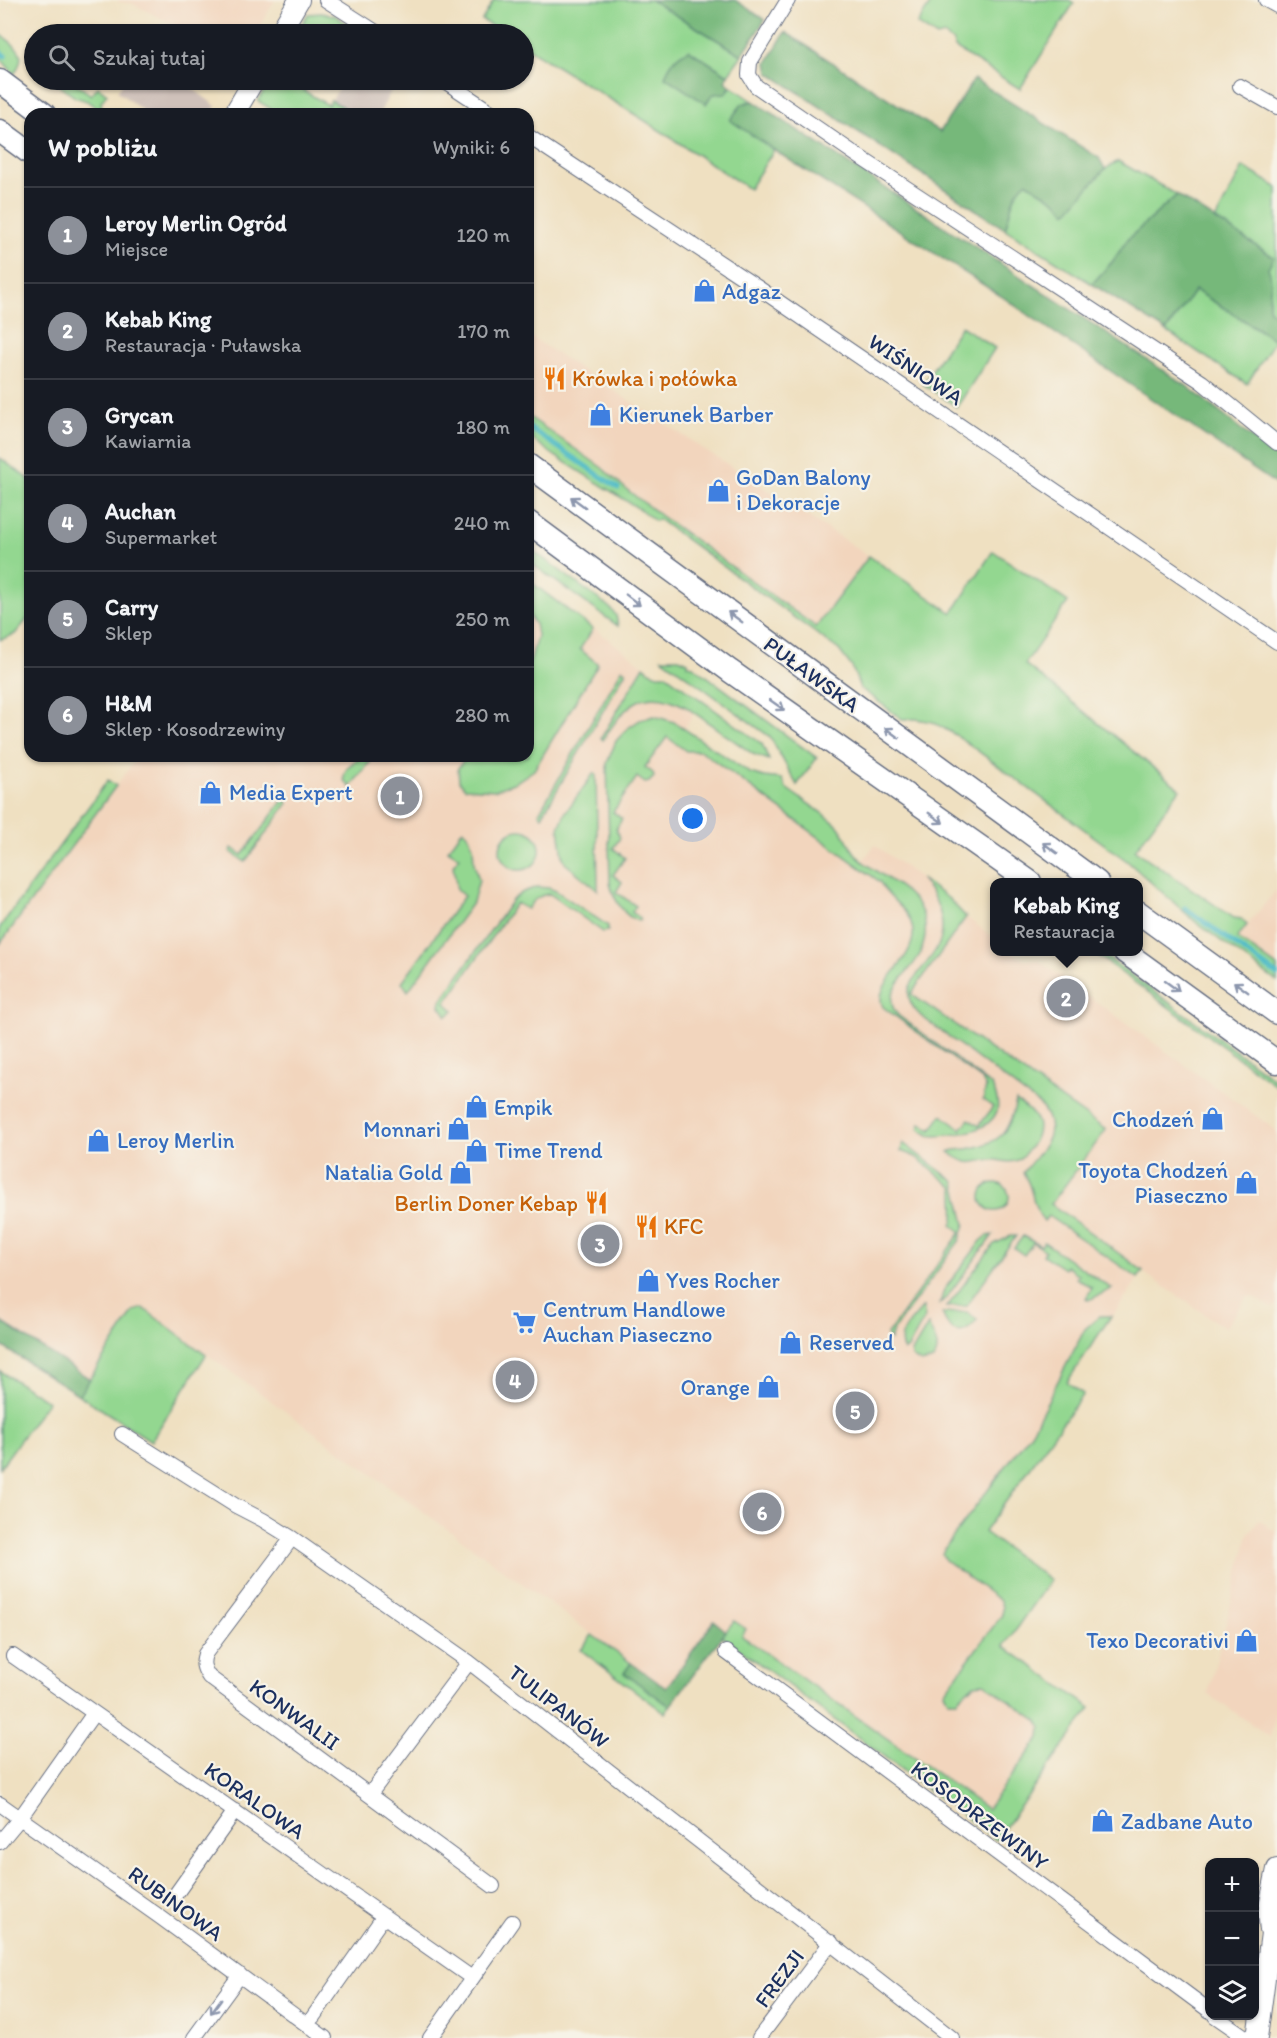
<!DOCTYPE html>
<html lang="pl">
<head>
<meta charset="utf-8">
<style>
  :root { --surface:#171b24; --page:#20242c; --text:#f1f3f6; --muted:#9ea1a6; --line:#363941; --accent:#8c9099 }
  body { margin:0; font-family:Itim,sans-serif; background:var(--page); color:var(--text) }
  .controls { position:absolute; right:18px; bottom:18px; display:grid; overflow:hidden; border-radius:12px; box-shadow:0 2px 4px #0004 }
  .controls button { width:54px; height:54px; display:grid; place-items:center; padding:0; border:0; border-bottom:2px solid var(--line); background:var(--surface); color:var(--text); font:30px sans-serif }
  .you { position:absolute; left:693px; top:819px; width:21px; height:21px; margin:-15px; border:4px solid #fff; border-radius:50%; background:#1a73e8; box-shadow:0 0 0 9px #1a73e833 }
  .badge { display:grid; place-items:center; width:39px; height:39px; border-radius:50%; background:var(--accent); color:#fff; font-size:20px; font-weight:700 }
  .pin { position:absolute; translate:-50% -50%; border:3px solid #fff; box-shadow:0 2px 6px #0006 }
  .popup { position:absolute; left:990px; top:878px; width:153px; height:78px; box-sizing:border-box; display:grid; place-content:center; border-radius:12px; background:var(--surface); filter:drop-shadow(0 2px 4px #0005); font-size:20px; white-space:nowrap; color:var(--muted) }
  .popup b { font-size:22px; color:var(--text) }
  .popup::after { content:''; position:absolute; left:50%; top:100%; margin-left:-12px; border:12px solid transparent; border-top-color:var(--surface) }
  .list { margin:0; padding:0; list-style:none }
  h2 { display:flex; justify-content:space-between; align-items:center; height:78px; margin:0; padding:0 24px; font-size:26px }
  h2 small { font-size:20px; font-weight:400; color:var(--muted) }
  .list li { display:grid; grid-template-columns:39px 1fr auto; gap:18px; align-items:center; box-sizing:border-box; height:96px; padding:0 24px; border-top:2px solid var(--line) }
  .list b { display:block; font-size:22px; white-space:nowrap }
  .list p { margin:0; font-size:20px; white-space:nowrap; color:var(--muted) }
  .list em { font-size:20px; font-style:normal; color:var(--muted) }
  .icon { flex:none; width:33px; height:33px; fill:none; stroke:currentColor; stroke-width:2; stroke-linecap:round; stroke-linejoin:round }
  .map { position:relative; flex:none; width:1277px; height:2038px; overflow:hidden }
  .search { position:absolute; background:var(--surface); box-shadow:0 2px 4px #0004; left:24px; top:24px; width:510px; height:66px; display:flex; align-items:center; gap:15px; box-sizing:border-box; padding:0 21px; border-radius:33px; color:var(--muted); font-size:22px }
  .panel { position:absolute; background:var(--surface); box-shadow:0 2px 4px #0004; left:24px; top:108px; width:510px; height:654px; border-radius:18px }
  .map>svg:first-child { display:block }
</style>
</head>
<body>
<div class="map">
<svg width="1277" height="2038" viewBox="0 0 1277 2038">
  <rect width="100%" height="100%" fill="#f7f3e8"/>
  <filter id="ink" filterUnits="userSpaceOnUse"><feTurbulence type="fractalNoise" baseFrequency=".0167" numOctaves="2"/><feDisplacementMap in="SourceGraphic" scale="12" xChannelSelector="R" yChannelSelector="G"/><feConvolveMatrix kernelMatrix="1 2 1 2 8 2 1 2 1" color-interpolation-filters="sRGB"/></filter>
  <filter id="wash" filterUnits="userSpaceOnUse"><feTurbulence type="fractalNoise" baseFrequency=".008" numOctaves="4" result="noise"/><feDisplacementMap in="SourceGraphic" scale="24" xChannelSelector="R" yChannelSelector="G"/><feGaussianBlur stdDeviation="1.35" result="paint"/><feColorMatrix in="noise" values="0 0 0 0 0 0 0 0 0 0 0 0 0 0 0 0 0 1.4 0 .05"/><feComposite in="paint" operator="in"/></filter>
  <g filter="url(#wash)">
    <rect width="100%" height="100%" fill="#efe0c1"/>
    <!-- built -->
    <path fill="#f2d5bd" d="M 119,0 L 275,0 L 255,34 L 193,34 L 131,3 L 118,2 Z
      M 528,335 L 869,556 L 816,627 L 661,516 L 626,489 L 601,467 L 528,416 Z
      M 528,580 L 698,705 L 685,729 L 862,861 L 875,845 L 949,899 L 966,917 L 994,938 L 994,952 L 1012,952 L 1025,961 L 1038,960 L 1277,1131 L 1277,1305 L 1271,1308 L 1253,1296 L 1247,1297 L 1225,1328 L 1143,1272 L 1067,1382 L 1083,1394 L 984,1532 L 1050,1580 L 1004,1646 L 1091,1708 L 996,1840 L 722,1636 L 726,1631 L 714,1622 L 666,1688 L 143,1308 L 134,1311 L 90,1379 L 0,1321 L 0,944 L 138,756 L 528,756 Z
      M 1277,889 L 1277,967 L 1237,938 Z
      M 1259,1520 L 1277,1533 L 1277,1707 L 1270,1737 L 1208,1694 L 1248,1535 Z"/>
    <!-- industrial -->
    <path fill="#cfc1ba" d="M 125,80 L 181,80 L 216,106 L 212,114 L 147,114 L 117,91 Z
      M 343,80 L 397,80 L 379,114 L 350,114 L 351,112 L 332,100 Z"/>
    <!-- green -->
    <path fill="#93d790" stroke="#578377" stroke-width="1.5" d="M 494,0 L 651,0 L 742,55 L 728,75 L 689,50 L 711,95 L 729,90 L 731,86 L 753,101 L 747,102 L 731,120 L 774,150 L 749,189 L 647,122 L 524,46 L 524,34 L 505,34 L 482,20 Z
      M 933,0 L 1069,0 L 1074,3 L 1020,89 L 955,48 L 953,42 L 944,35 L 937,37 L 917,24 Z
      M 321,13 L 334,15 L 352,27 L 348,34 L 296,34 L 308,14 Z
      M 0,34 C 17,47 29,53 14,74 L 0,58 Z
      M 51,80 L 71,80 L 91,95 L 98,87 L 107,94 L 101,102 L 102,108 L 109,114 L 101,114 L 102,112 L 87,101 L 75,97 Z
      M 270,80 L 310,80 L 304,91 L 328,105 L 331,100 L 351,112 L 350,114 L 279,114 L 258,101 Z
      M 1118,161 L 1177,195 L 1128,239 L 1113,261 L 1092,284 L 1005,229 C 1011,212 1011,194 1026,182 L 1056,201 L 1067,211 L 1105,169 Z
      M 1243,167 L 1277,187 L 1277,316 L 1269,310 C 1267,295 1275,281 1267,268 L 1273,257 L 1215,220 Z
      M 1195,290 L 1275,340 L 1247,384 L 1166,331 Z
      M 961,326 L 995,348 L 957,407 L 923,384 Z
      M 528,416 L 601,467 L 626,489 L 661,516 L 816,627 L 869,556 L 952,613 L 993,551 L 1068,602 L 1025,664 L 1180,789 L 1135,850 L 1234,918 L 1242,919 L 1247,925 L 1237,938 L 1277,967 L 1277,982 L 1198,924 L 1127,861 L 959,737 L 933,722 L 916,719 L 902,719 L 860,688 L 852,667 L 839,650 L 658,519 L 655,521 L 641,510 L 555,456 L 528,436 Z
      M 0,458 L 30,480 L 30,616 L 15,634 L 0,640 Z
      M 528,547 L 609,607 L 616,615 L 618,626 L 528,561 Z
      M 528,580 L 593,629 L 580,649 L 598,664 L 534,770 L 516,782 L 495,790 L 465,788 L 459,781 L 458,768 L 467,756 L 528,756 L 528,664 L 531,659 L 537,636 L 535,624 L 528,614 Z
      M 662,658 L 679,658 L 688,662 L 688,665 L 693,666 L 817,758 L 797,785 L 770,737 Z
      M 644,666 L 654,674 L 665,674 L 762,744 L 769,760 L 753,754 L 686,707 C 643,683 625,706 603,740 L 601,738 Z
      M 622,669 L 626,671 L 542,816 L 539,813 Z
      M 654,716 L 674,722 L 750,773 L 764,777 L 782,779 L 786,788 C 799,798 827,815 838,826 C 847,836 849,849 861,860 C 881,877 916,890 924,918 C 927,930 925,942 920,954 C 911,973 877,994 899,1016 L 991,1085 C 1016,1127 965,1135 936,1136 L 930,1136 L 919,1129 L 921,1123 L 931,1130 L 942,1115 L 961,1129 L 969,1119 L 979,1126 L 993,1107 L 983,1100 L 986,1087 L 982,1080 L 883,1007 C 871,984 915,961 913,932 C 911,907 889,903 880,882 L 701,751 L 686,751 L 667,737 L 645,767 L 653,773 L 654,777 L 649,782 L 645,783 L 637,777 L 613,812 L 622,819 L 616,829 L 620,838 L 613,848 L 625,858 L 613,875 L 622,882 L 616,892 L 636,906 L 632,912 L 641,919 L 640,921 C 624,919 613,897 610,883 L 607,763 L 616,741 L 628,728 L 640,720 Z
      M 366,756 L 374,757 L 350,787 L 344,780 C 343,767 355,760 366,756 Z
      M 594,773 L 596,774 L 598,890 L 566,864 L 563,857 L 559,828 L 565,813 Z
      M 108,780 L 116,786 L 0,944 L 0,927 Z
      M 284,799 L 288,803 L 245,862 L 230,851 L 232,848 L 242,855 Z
      M 463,829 L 469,836 L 473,847 L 474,863 L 479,880 L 473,902 L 408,991 L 402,982 L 464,896 L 457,890 L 453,865 L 459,857 L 448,850 Z
      M500 850a20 20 0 1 1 40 0a20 20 0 1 1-40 0Z
      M 920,878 L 949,899 L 966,917 L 911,994 L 1106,1130 L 1051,1204 L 1143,1271 L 1138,1278 L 1048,1216 L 1044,1221 C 1030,1205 1035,1189 1023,1173 C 1039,1150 1063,1136 1041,1106 L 921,1016 C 916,1011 910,1005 909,997 C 907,987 914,980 919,972 C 926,964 933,955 938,946 C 949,922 936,896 920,878 Z
      M 537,887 L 549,888 L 556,891 L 608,926 L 608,931 L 603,932 L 550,894 C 538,895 534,900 527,909 L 516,903 L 445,1003 L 454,1010 L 447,1016 L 440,1006 L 441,1000 L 513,899 L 523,892 Z
      M 1093,952 L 1098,952 L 1105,956 L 1277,1081 L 1277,1086 Z
      M 1016,1101 C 1039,1115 1045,1127 1029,1149 C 1025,1153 1021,1159 1015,1161 C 1009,1163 1003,1161 997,1160 C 972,1158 974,1171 949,1152 C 955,1149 961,1150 967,1149 C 1001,1143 1009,1133 1016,1101 Z
      M 903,1143 L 955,1182 L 965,1224 L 960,1240 L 893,1331 L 890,1340 L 886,1336 L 961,1232 L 952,1225 C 957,1214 953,1200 954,1188 L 916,1157 L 901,1151 Z
      M981 1197a14 14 0 1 1 28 0a14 14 0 1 1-28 0Z
      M 993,1235 L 946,1298 L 940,1303 L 944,1290 L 981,1241 L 987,1236 Z
      M 1011,1236 L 1016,1236 L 966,1306 L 947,1307 L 994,1244 Z
      M 1023,1236 L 1041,1246 L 1044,1242 L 1112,1289 L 1089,1300 L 1086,1298 L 1092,1288 L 1076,1278 L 1078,1275 L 1066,1266 L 1064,1269 L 1043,1255 L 1045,1251 L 1033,1243 L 1024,1255 L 1014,1248 Z
      M 923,1307 L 925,1318 L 908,1348 L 904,1351 C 894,1335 913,1320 923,1307 Z
      M 143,1308 L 206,1355 L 151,1441 L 79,1395 L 134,1311 Z
      M 967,1312 L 977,1320 C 962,1339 950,1334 942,1313 Z
      M 1100,1316 L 1111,1316 L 1067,1382 L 1083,1394 L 984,1532 L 1050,1580 L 1004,1646 L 1091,1708 L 996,1840 L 722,1636 L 734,1621 L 746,1629 L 742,1636 L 987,1809 L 1040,1738 L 1041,1728 L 1038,1721 L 984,1683 L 974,1684 L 957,1700 L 948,1700 L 944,1692 L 1002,1615 L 1002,1606 L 999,1600 L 945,1560 L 942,1554 L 944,1549 L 1032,1431 L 1085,1329 Z
      M 928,1325 C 934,1337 942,1348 933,1360 L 921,1363 L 912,1357 L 912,1352 Z
      M 0,1371 L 48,1401 L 0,1468 Z
      M 592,1635 L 631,1663 L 625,1673 L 670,1706 L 665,1713 L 581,1650 Z"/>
    <!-- forest -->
    <path fill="#76b87a" stroke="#48746c" stroke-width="1.5" d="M 651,0 L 735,0 L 765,20 L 742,55 Z
      M 785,32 L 940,132 L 974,79 L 1099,158 L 1105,169 L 1067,212 L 1056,201 L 1026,182 C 1011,194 1011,212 1005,229 L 769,73 L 767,63 Z
      M 689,50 L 728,75 L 725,81 L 731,86 L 726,93 C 713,94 713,92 706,104 L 665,77 C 669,64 676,55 689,50 Z
      M 753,101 L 1187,386 L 1277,458 L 1277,485 L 1001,296 L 774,150 L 730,120 L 742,104 Z
      M 1177,195 L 1274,257 L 1268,268 C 1275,281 1267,295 1269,310 L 1277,316 L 1277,341 L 1195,290 L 1166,331 L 1092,284 L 1113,261 L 1128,239 Z
      M 0,1321 L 90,1379 L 79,1395 L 0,1345 Z
      M 714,1621 L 726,1631 L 670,1706 L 624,1673 L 631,1663 L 666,1688 Z"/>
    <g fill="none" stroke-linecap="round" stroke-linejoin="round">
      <!-- stream -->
      <path stroke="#4cbac6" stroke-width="5" d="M 0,52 L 5,56
        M 528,427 L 618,488
        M 1185,908 L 1277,975"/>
    </g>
  </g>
  <g filter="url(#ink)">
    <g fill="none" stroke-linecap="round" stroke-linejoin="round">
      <defs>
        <path id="street" d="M 326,0 L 379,34
          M 788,0 L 750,62 L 749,75 L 756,86 L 858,156 L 1202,382 L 1277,443
          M 1266,0 L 1277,6
          M 443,80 L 494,114
          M 1240,86 L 1277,107
          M 528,136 L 760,289 L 1277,642
          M 122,1434 L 236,1506 L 263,1520 L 292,1538 L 469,1662 L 952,2038
          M 292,1538 L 205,1654 C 202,1663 203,1668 209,1677 L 493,1886
          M 726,1652 L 1210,2011
          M 13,1656 L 472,1978
          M 370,1794 L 469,1662
          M 0,1804 L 160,1917 L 325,2038
          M 0,1842 L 20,1818 L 94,1713
          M 173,1898 L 235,1811
          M 1215,2016 L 1247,2038
          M 313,2017 L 384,1916
          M 194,2038 L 240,1975
          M 430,2038 L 512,1922
          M 759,2038 L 831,1942"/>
        <path id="secondary" d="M 279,34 L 299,0
          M 234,114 L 254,80
          M 1270,1930 L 1268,1912 L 1277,1869
          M 1257,2038 L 1271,1933 L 1277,1916"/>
        <path id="primary" d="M 0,81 L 44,114
          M 0,131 L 30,153
          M 528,465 L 1097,882
          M 528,522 L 730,671 L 1030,882
          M 1138,912 L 1277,1013
          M 1125,952 L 1277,1062"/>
      </defs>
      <!-- street casing -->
      <use href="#street" stroke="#656d81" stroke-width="16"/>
      <!-- secondary casing -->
      <use href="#secondary" stroke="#656d81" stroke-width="22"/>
      <!-- primary casing -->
      <use href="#primary" stroke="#656d81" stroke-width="25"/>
      <!-- street -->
      <use href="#street" stroke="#fff" stroke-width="14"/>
      <!-- secondary -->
      <use href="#secondary" stroke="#fff" stroke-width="20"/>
      <!-- primary -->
      <use href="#primary" stroke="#fff" stroke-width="22"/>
    </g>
    <!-- one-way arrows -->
    <defs><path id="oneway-shaft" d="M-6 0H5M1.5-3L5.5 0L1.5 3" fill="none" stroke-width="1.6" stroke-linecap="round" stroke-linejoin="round" transform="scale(1.5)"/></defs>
    <g stroke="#8d97ae">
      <use href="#oneway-shaft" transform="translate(578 502) rotate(-144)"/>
      <use href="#oneway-shaft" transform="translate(633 600) rotate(37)"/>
      <use href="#oneway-shaft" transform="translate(735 617) rotate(-144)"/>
      <use href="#oneway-shaft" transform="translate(777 705) rotate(35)"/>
      <use href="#oneway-shaft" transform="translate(892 733) rotate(-144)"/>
      <use href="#oneway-shaft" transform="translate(936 818) rotate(35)"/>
      <use href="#oneway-shaft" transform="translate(1050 848) rotate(-144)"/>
      <use href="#oneway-shaft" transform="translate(1172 986) rotate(36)"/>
      <use href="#oneway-shaft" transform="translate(1241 987) rotate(-144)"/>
      <use href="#oneway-shaft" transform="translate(216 2006) rotate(126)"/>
    </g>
  </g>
  <!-- icons -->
  <defs>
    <symbol id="shop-bare" viewBox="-9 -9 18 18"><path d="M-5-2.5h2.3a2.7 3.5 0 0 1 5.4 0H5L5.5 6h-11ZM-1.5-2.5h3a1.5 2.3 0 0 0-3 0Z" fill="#3f7fe0" stroke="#f7f3e8" stroke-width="2.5" paint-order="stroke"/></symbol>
    <symbol id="restaurant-bare" viewBox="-9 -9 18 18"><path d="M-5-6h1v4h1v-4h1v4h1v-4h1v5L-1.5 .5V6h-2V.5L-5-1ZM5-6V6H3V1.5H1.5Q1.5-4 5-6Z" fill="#e8710a" stroke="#f7f3e8" stroke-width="2.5" paint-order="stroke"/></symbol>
    <symbol id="supermarket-bare" viewBox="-9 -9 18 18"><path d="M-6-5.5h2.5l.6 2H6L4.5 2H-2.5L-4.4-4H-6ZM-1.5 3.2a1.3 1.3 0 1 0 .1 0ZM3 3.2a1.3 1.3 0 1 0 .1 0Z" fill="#3f7fe0" stroke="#f7f3e8" stroke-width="2.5" paint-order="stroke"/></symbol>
  </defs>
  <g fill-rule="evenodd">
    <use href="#shop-bare" x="688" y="274" width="33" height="33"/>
    <use href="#restaurant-bare" x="538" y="362" width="33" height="33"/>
    <use href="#shop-bare" x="584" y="398" width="33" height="33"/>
    <use href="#shop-bare" x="702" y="474" width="33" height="33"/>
    <use href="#shop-bare" x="194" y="776" width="33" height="33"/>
    <use href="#shop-bare" x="460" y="1090" width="33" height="33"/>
    <use href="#shop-bare" x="1196" y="1102" width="33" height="33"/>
    <use href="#shop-bare" x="442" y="1112" width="33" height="33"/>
    <use href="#shop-bare" x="82" y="1124" width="33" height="33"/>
    <use href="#shop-bare" x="460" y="1134" width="33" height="33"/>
    <use href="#shop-bare" x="444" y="1156" width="33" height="33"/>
    <use href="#shop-bare" x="1230" y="1166" width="33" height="33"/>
    <use href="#restaurant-bare" x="580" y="1186" width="33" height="33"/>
    <use href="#restaurant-bare" x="630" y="1210" width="33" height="33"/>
    <use href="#shop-bare" x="632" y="1264" width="33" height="33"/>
    <use href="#supermarket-bare" x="508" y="1306" width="33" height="33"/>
    <use href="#shop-bare" x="774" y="1326" width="33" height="33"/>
    <use href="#shop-bare" x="752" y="1370" width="33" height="33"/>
    <use href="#shop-bare" x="1230" y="1624" width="33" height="33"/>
    <use href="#shop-bare" x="1086" y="1804" width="33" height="33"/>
  </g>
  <g text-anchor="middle" stroke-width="4.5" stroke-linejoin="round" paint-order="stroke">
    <!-- shop labels -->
    <g font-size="22" fill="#366cbe" stroke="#f7f3e8" text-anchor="start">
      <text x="722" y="299">Adgaz</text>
      <text x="619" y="422">Kierunek Barber</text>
      <text x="736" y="485">GoDan Balony<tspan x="736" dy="25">i Dekoracje</tspan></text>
      <text x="229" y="800">Media Expert</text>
      <text x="494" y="1115">Empik</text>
      <text x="1194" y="1127" text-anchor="end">Chodzeń</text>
      <text x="441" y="1137" text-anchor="end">Monnari</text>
      <text x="117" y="1148">Leroy Merlin</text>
      <text x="495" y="1158">Time Trend</text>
      <text x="1228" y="1178" text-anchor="end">Toyota Chodzeń<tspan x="1228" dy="25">Piaseczno</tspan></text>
      <text x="443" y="1180" text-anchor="end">Natalia Gold</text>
      <text x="666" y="1288">Yves Rocher</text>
      <text x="543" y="1317">Centrum Handlowe<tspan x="543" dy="25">Auchan Piaseczno</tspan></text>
      <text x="809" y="1350">Reserved</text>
      <text x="750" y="1395" text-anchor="end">Orange</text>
      <text x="1229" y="1648" text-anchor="end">Texo Decorativi</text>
      <text x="1121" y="1829">Zadbane Auto</text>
    </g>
    <!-- street labels -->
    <g font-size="22" fill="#1b2f5e" stroke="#f7f3e8">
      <text transform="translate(916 369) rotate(34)" y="8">WIŚNIOWA</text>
      <text transform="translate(812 674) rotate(36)" y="8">PUŁAWSKA</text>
      <text transform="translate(559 1706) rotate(38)" y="8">TULIPANÓW</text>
      <text transform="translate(295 1714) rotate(36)" y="8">KONWALII</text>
      <text transform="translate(255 1800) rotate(35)" y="8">KORALOWA</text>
      <text transform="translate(980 1815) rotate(37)" y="8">KOSODRZEWINY</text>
      <text transform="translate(176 1903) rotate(36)" y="8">RUBINOWA</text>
      <text transform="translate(779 1978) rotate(-53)" y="8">FREZJI</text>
    </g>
    <!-- food labels -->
    <g font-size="22" fill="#c56008" stroke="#f7f3e8" text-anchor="start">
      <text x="572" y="386">Krówka i połówka</text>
      <text x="578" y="1211" text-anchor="end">Berlin Doner Kebap</text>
      <text x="664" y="1234">KFC</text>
    </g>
  </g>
</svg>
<div class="controls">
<button>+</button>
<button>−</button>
<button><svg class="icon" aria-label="layers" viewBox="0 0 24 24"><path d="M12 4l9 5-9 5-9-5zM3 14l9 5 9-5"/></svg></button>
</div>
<div class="you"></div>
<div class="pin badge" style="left:400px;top:796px">1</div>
<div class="pin badge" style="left:1066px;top:998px">2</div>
<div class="popup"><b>Kebab King</b>Restauracja</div>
<div class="pin badge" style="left:600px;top:1244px">3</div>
<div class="pin badge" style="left:515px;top:1380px">4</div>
<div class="pin badge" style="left:855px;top:1411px">5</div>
<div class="pin badge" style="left:762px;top:1512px">6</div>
<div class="search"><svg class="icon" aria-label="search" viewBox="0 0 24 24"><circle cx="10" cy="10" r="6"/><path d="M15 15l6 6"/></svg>Szukaj tutaj</div>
<section class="panel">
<h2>W pobliżu<small>Wyniki: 6</small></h2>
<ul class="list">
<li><span class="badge">1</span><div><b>Leroy Merlin Ogród</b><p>Miejsce</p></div><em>120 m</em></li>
<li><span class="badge">2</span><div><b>Kebab King</b><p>Restauracja · Puławska</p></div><em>170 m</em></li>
<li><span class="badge">3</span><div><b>Grycan</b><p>Kawiarnia</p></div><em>180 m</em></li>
<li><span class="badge">4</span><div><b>Auchan</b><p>Supermarket</p></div><em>240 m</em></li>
<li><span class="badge">5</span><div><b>Carry</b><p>Sklep</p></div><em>250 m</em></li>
<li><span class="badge">6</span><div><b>H&amp;M</b><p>Sklep · Kosodrzewiny</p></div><em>280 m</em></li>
</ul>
</section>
</div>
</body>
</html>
